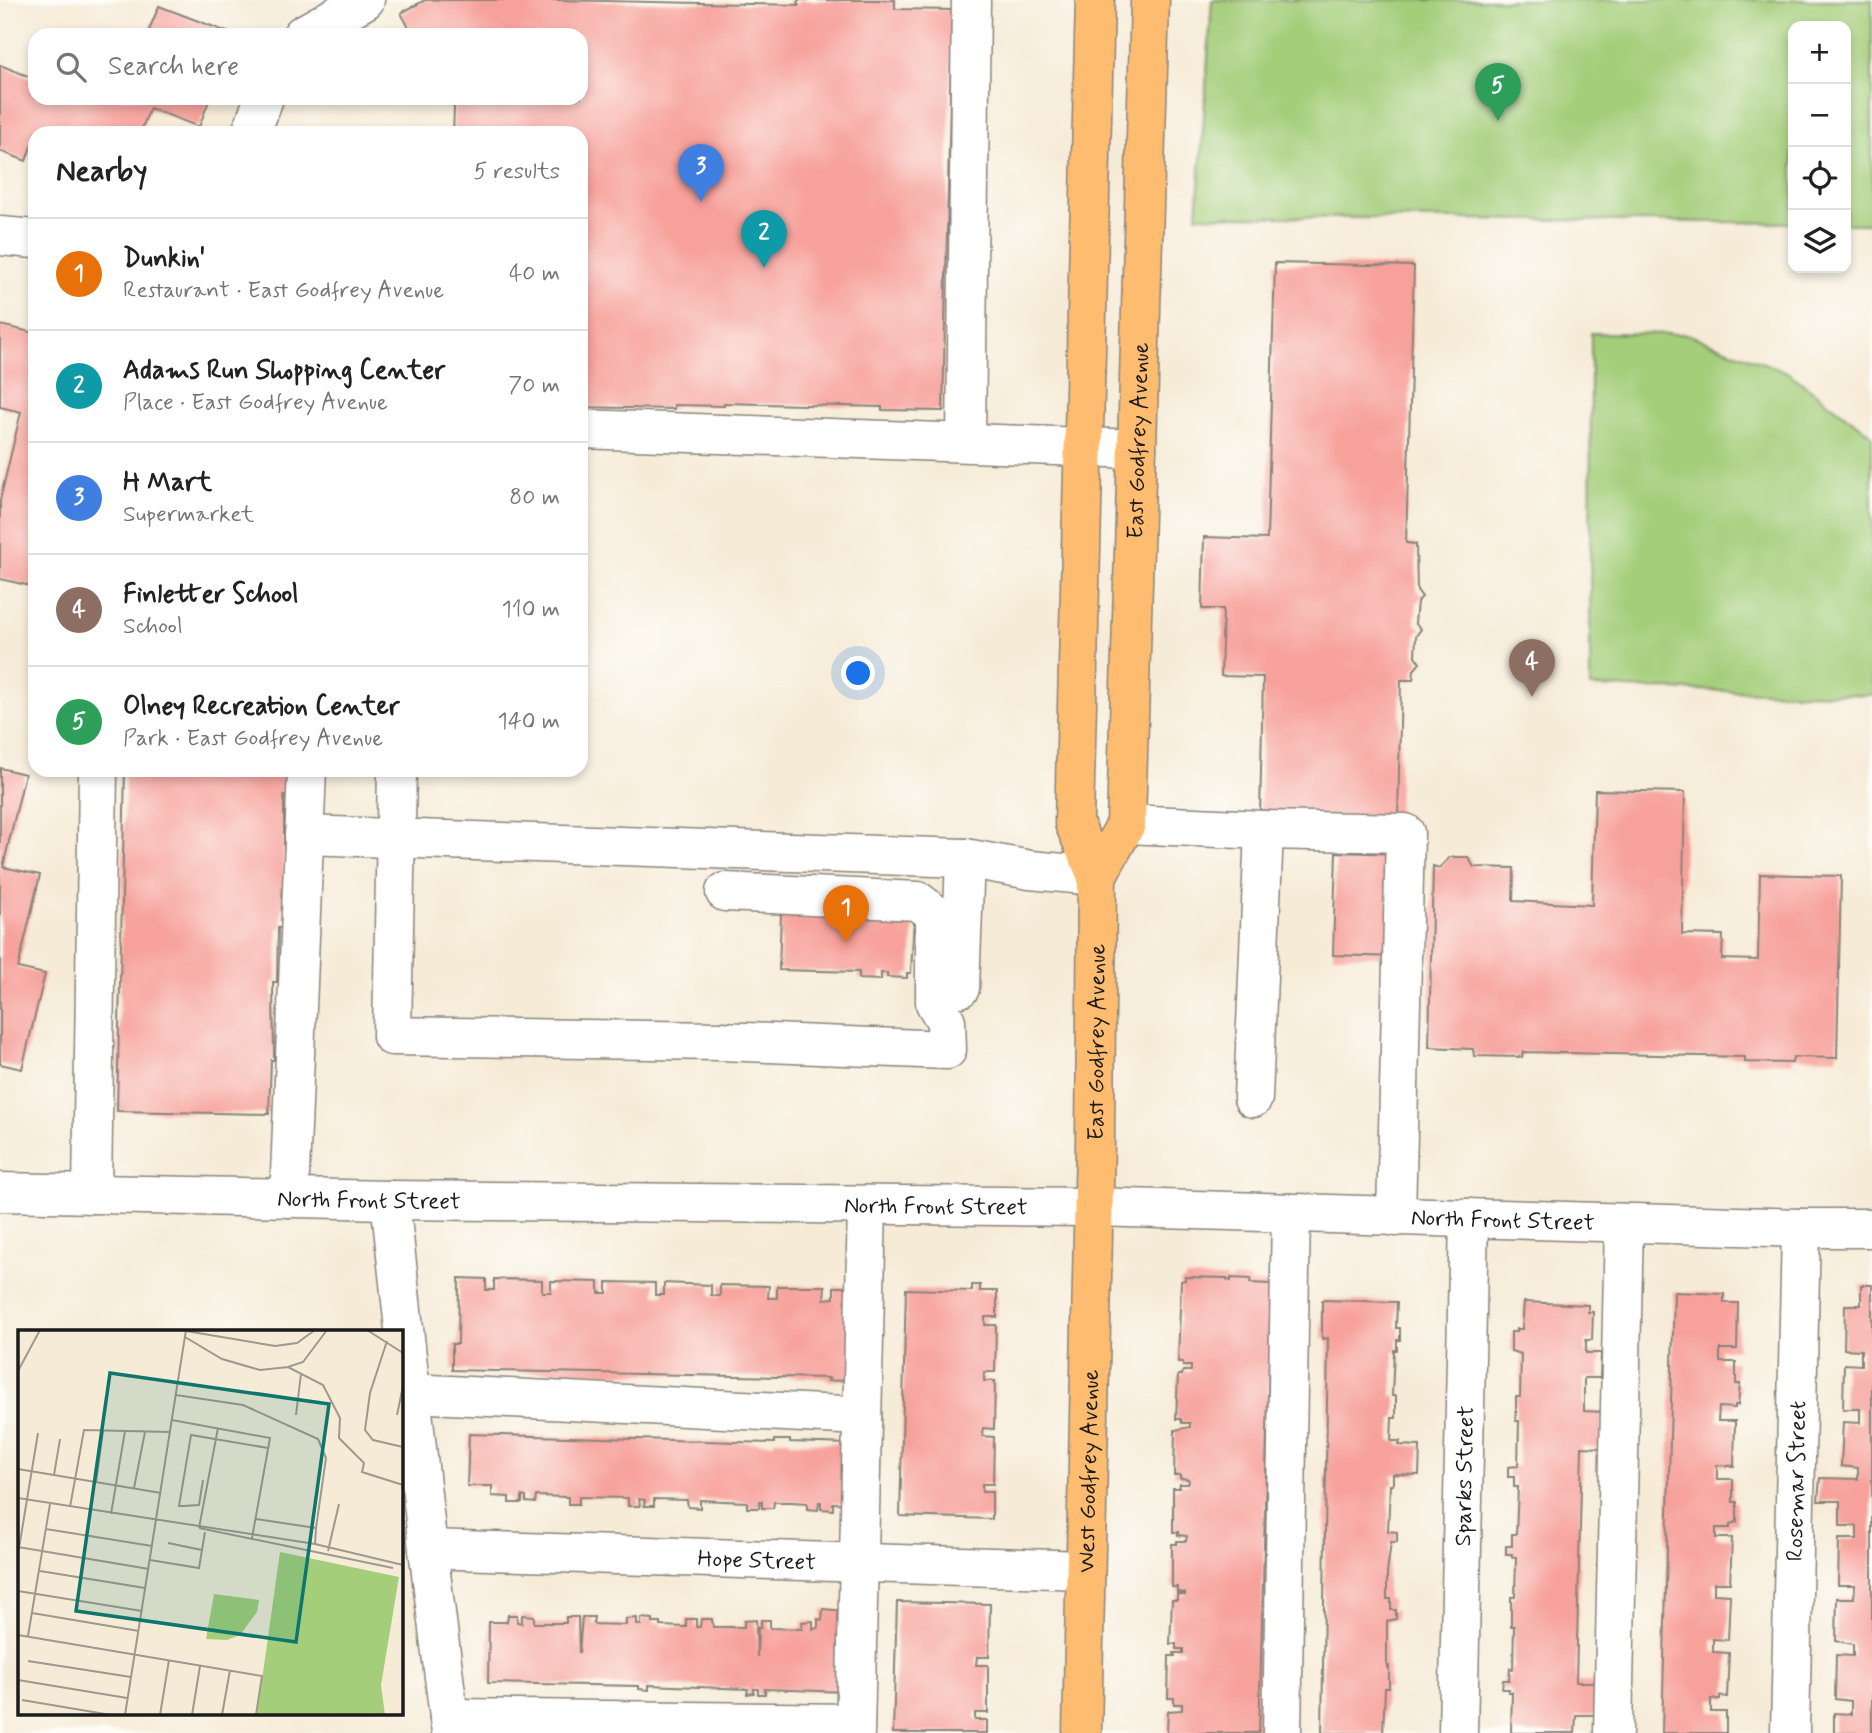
<!DOCTYPE html>
<html lang="en">
<head>
<meta charset="utf-8">
<style>
  :root { --surface:#fff; --page:#f6f6f6; --text:#222; --muted:#767676; --line:#e0e0e0; --accent:#d1495b }
  body { margin:0; font-family:Mynerve,sans-serif; background:var(--page); color:var(--text) }
  .controls { position:absolute; right:21px; top:21px; display:grid; overflow:hidden; border-radius:14px; box-shadow:0 4px 10px #0003 }
  .controls button { width:63px; height:63px; display:grid; place-items:center; padding:0; border:0; border-bottom:2px solid var(--line); background:var(--surface); color:var(--text); font:35px sans-serif }
  .you { position:absolute; left:859px; top:674px; width:24px; height:24px; margin:-18px; border:5px solid #fff; border-radius:50%; background:#1a73e8; box-shadow:0 0 0 10px #1a73e833 }
  .badge { display:grid; place-items:center; width:46px; height:46px; border-radius:50%; background:var(--accent); color:#fff; font-size:23px; font-weight:700 }
  .pin { position:absolute; translate:-50% -58px; filter:drop-shadow(0 2px 4px #0008) }
  .pin::after { content:''; position:absolute; top:37px; width:24px; height:21px; background:inherit; clip-path:polygon(0 0,100% 0,50% 100%) }
  .list { margin:0; padding:0; list-style:none }
  h2 { display:flex; justify-content:space-between; align-items:center; height:91px; margin:0; padding:0 28px; font-size:30px }
  h2 small { font-size:23px; font-weight:400; color:var(--muted) }
  .list li { display:grid; grid-template-columns:46px 1fr auto; gap:21px; align-items:center; box-sizing:border-box; height:112px; padding:0 28px; border-top:2px solid var(--line) }
  .list b { display:block; font-size:26px; white-space:nowrap }
  .list p { margin:0; font-size:23px; white-space:nowrap; color:var(--muted) }
  .list em { font-size:23px; font-style:normal; color:var(--muted) }
  .icon { flex:none; width:38px; height:38px; fill:none; stroke:currentColor; stroke-width:2; stroke-linecap:round; stroke-linejoin:round }
  .map { position:relative; flex:none; width:1872px; height:1733px; overflow:hidden }
  .search { position:absolute; background:var(--surface); box-shadow:0 4px 10px #0003; left:28px; top:28px; width:560px; height:77px; display:flex; align-items:center; gap:18px; box-sizing:border-box; padding:0 24px; border-radius:21px; color:var(--muted); font-size:26px }
  .panel { position:absolute; background:var(--surface); box-shadow:0 4px 10px #0003; left:28px; top:126px; width:560px; height:651px; border-radius:21px }
  .map>svg:first-child { display:block }
</style>
</head>
<body>
<div class="map">
<svg width="1872" height="1733" viewBox="0 0 1872 1733">
  <rect width="100%" height="100%" fill="#fdfcf7"/>
  <filter id="ink" filterUnits="userSpaceOnUse"><feTurbulence type="fractalNoise" baseFrequency=".0143" numOctaves="2"/><feDisplacementMap in="SourceGraphic" scale="14" xChannelSelector="R" yChannelSelector="G"/><feConvolveMatrix kernelMatrix="1 2 1 2 8 2 1 2 1" color-interpolation-filters="sRGB"/></filter>
  <filter id="wash" filterUnits="userSpaceOnUse"><feTurbulence type="fractalNoise" baseFrequency=".00686" numOctaves="4" result="noise"/><feDisplacementMap in="SourceGraphic" scale="28" xChannelSelector="R" yChannelSelector="G"/><feGaussianBlur stdDeviation="1.57" result="paint"/><feColorMatrix in="noise" values="0 0 0 0 0 0 0 0 0 0 0 0 0 0 0 0 0 1.4 0 .05"/><feComposite in="paint" operator="in"/></filter>
  <g filter="url(#wash)">
    <rect width="100%" height="100%" fill="#f6ebd7"/>
    <!-- green -->
    <path fill="#a4ce7a" stroke="#60754b" stroke-width="2" d="M 1212,0 L 1872,0 L 1872,224 L 1846,224 L 1846,26 L 1793,26 L 1793,223 L 1197,216 Z
      M 1591,333 L 1687,334 L 1787,372 L 1872,435 L 1872,695 L 1590,687 Z"/>
    <g id="blocks">
      <!-- building -->
      <path fill="#f7a19b" d="M 425,0 L 558,0 L 800,5 L 797,4 L 798,0 L 895,0 L 895,9 L 952,10 L 943,411 L 882,410 L 882,407 L 724,403 L 724,406 L 674,405 L 674,409 L 581,407 L 581,133 L 453,133 L 454,108 L 449,98 L 581,98 L 581,35 L 413,35 L 401,13 Z
        M 159,6 L 235,35 L 147,35 Z
        M 0,65 L 35,79 L 35,98 L 210,98 L 199,127 L 150,108 L 140,133 L 35,133 L 35,146 L 32,144 L 26,161 L 0,151 Z
        M 1275,263 L 1414,266 L 1406,543 L 1416,544 L 1417,590 L 1422,597 L 1417,602 L 1415,623 L 1421,629 L 1416,636 L 1415,656 L 1420,663 L 1414,670 L 1413,680 L 1401,680 L 1398,819 L 1260,816 L 1263,677 L 1221,676 L 1223,609 L 1202,609 L 1204,537 L 1267,539 Z
        M 0,325 L 35,333 L 35,376 L 32,388 L 35,388 L 35,587 L 0,579 L 0,500 L 21,412 L 0,407 Z
        M 0,768 L 25,774 L 3,867 L 40,875 L 18,968 L 45,974 L 22,1069 L 0,1064 Z
        M 125,770 L 292,770 L 291,796 L 284,796 L 284,901 L 282,902 L 282,928 L 278,928 L 277,982 L 273,982 L 274,1060 L 271,1060 L 269,1114 L 117,1111 Z
        M 1595,790 L 1685,792 L 1682,934 L 1723,935 L 1722,959 L 1758,960 L 1760,874 L 1841,876 L 1837,1058 L 1793,1057 L 1792,1063 L 1745,1062 L 1745,1057 L 1523,1052 L 1522,1057 L 1474,1056 L 1473,1049 L 1429,1047 L 1433,866 L 1439,868 L 1450,857 L 1468,857 L 1474,867 L 1514,868 L 1513,901 L 1592,905 Z
        M 1336,852 L 1401,854 L 1398,957 L 1333,955 Z
        M 781,913 L 914,916 L 911,973 L 907,973 L 907,978 L 887,977 L 887,973 L 881,973 L 881,980 L 859,979 L 859,972 L 779,970 Z
        M 1185,1277 L 1227,1278 L 1227,1280 L 1231,1281 L 1231,1278 L 1251,1279 L 1250,1283 L 1271,1284 L 1259,1733 L 1167,1733 L 1168,1711 L 1182,1710 L 1182,1704 L 1174,1704 L 1174,1698 L 1168,1698 L 1169,1656 L 1175,1656 L 1174,1653 L 1183,1653 L 1183,1649 L 1176,1649 L 1176,1644 L 1170,1644 L 1172,1600 L 1177,1600 L 1177,1594 L 1185,1595 L 1185,1593 L 1177,1592 L 1177,1587 L 1172,1587 L 1172,1544 L 1177,1544 L 1177,1541 L 1186,1541 L 1187,1536 L 1178,1535 L 1178,1532 L 1173,1532 L 1173,1488 L 1179,1488 L 1180,1484 L 1188,1484 L 1189,1481 L 1188,1479 L 1180,1478 L 1180,1475 L 1174,1475 L 1175,1430 L 1190,1427 L 1190,1423 L 1182,1423 L 1181,1419 L 1176,1419 L 1178,1375 L 1182,1375 L 1183,1371 L 1191,1371 L 1191,1366 L 1183,1366 L 1183,1362 L 1178,1362 L 1181,1281 L 1185,1280 Z
        M 459,1278 L 486,1279 L 486,1290 L 494,1290 L 494,1279 L 542,1280 L 542,1292 L 551,1292 L 551,1281 L 599,1282 L 599,1293 L 607,1293 L 607,1282 L 655,1283 L 655,1295 L 664,1295 L 664,1283 L 711,1285 L 711,1295 L 716,1296 L 720,1296 L 720,1285 L 769,1286 L 768,1298 L 777,1298 L 777,1286 L 825,1286 L 824,1299 L 834,1298 L 834,1287 L 860,1287 L 851,1380 L 828,1381 L 829,1378 L 452,1370 L 452,1344 L 458,1344 Z
        M 972,1285 L 980,1285 L 980,1291 L 997,1291 L 997,1317 L 985,1317 L 985,1325 L 996,1325 L 995,1372 L 984,1372 L 984,1381 L 995,1381 L 994,1429 L 983,1428 L 982,1433 L 983,1436 L 994,1437 L 993,1484 L 982,1484 L 982,1492 L 992,1492 L 992,1519 L 900,1516 L 906,1289 L 972,1291 Z
        M 1861,1285 L 1872,1285 L 1872,1733 L 1834,1733 L 1834,1713 L 1851,1714 L 1851,1701 L 1835,1699 L 1836,1655 L 1853,1656 L 1853,1644 L 1836,1641 L 1837,1598 L 1854,1598 L 1855,1585 L 1838,1585 L 1839,1539 L 1857,1539 L 1857,1526 L 1840,1526 L 1840,1501 L 1818,1501 L 1820,1478 L 1858,1479 L 1858,1468 L 1841,1466 L 1843,1422 L 1860,1423 L 1860,1409 L 1843,1409 L 1844,1364 L 1861,1365 L 1861,1350 L 1844,1349 L 1845,1305 L 1861,1305 Z
        M 1674,1292 L 1724,1294 L 1724,1303 L 1738,1303 L 1737,1349 L 1720,1349 L 1720,1362 L 1736,1362 L 1736,1384 L 1740,1384 L 1738,1405 L 1735,1405 L 1735,1408 L 1719,1407 L 1718,1421 L 1735,1421 L 1734,1466 L 1717,1465 L 1717,1479 L 1733,1479 L 1733,1502 L 1737,1502 L 1737,1522 L 1730,1524 L 1730,1528 L 1716,1528 L 1716,1538 L 1732,1538 L 1730,1583 L 1714,1583 L 1714,1594 L 1730,1595 L 1728,1640 L 1713,1639 L 1713,1652 L 1729,1653 L 1727,1697 L 1720,1696 L 1720,1700 L 1711,1699 L 1711,1712 L 1726,1712 L 1726,1733 L 1662,1733 Z
        M 1322,1300 L 1397,1302 L 1396,1328 L 1400,1328 L 1400,1340 L 1397,1340 L 1397,1350 L 1394,1350 L 1392,1396 L 1396,1396 L 1396,1418 L 1392,1418 L 1391,1441 L 1400,1441 L 1399,1445 L 1420,1446 L 1419,1475 L 1393,1474 L 1393,1485 L 1390,1485 L 1388,1531 L 1397,1532 L 1397,1542 L 1391,1542 L 1387,1573 L 1387,1599 L 1391,1599 L 1391,1610 L 1396,1610 L 1396,1619 L 1387,1621 L 1387,1667 L 1389,1666 L 1389,1688 L 1385,1688 L 1383,1733 L 1322,1733 L 1328,1338 L 1322,1339 Z
        M 1524,1302 L 1588,1305 L 1588,1312 L 1593,1312 L 1592,1340 L 1586,1340 L 1586,1353 L 1601,1353 L 1600,1378 L 1584,1378 L 1584,1411 L 1603,1412 L 1601,1448 L 1582,1447 L 1576,1682 L 1594,1682 L 1599,1691 L 1599,1706 L 1593,1715 L 1576,1715 L 1575,1733 L 1511,1733 L 1512,1692 L 1508,1692 L 1509,1689 L 1502,1689 L 1503,1680 L 1509,1680 L 1510,1668 L 1513,1669 L 1514,1626 L 1511,1626 L 1511,1597 L 1515,1597 L 1516,1557 L 1512,1557 L 1512,1554 L 1506,1554 L 1506,1546 L 1512,1546 L 1512,1534 L 1516,1534 L 1518,1487 L 1514,1487 L 1514,1477 L 1508,1477 L 1508,1467 L 1518,1466 L 1519,1421 L 1516,1421 L 1516,1397 L 1520,1397 L 1521,1354 L 1511,1351 L 1511,1332 L 1517,1332 L 1517,1329 L 1522,1329 Z
        M 469,1434 L 774,1443 L 774,1440 L 790,1440 L 790,1442 L 850,1444 L 852,1504 L 833,1503 L 833,1510 L 821,1509 L 821,1502 L 819,1502 L 818,1510 L 807,1509 L 807,1503 L 791,1502 L 774,1502 L 773,1508 L 762,1508 L 762,1501 L 760,1501 L 759,1508 L 747,1508 L 747,1502 L 700,1500 L 700,1508 L 688,1507 L 687,1500 L 654,1499 L 654,1506 L 644,1506 L 645,1500 L 639,1499 L 640,1506 L 628,1506 L 628,1498 L 579,1497 L 579,1504 L 568,1504 L 568,1497 L 536,1496 L 535,1503 L 526,1502 L 526,1497 L 522,1496 L 522,1503 L 509,1503 L 509,1497 L 492,1496 L 492,1486 L 467,1486 Z
        M 897,1602 L 990,1604 L 989,1657 L 977,1657 L 976,1665 L 988,1665 L 988,1713 L 975,1713 L 975,1720 L 987,1720 L 987,1733 L 893,1733 Z
        M 823,1609 L 844,1611 L 846,1692 L 765,1689 L 765,1694 L 758,1694 L 758,1689 L 754,1689 L 754,1693 L 747,1694 L 748,1689 L 649,1685 L 649,1690 L 639,1689 L 639,1686 L 488,1683 L 489,1622 L 507,1622 L 508,1615 L 517,1615 L 517,1622 L 522,1623 L 522,1615 L 534,1616 L 534,1623 L 566,1623 L 566,1617 L 578,1617 L 579,1653 L 582,1617 L 594,1617 L 593,1624 L 626,1625 L 626,1619 L 637,1618 L 637,1625 L 641,1625 L 641,1618 L 653,1619 L 653,1623 L 661,1623 L 661,1626 L 686,1627 L 686,1619 L 696,1619 L 696,1627 L 700,1627 L 701,1619 L 712,1619 L 713,1627 L 744,1627 L 744,1621 L 756,1620 L 757,1657 L 758,1627 L 761,1628 L 761,1620 L 770,1620 L 770,1628 L 802,1629 L 802,1622 L 813,1621 L 813,1629 L 818,1628 L 818,1619 L 822,1620 Z"/>
    </g>
  </g>
  <g filter="url(#ink)">
    <use href="#blocks" fill-opacity="0" stroke="#89847a" stroke-width="2"/>
    <g fill="none" stroke-linecap="round" stroke-linejoin="round">
      <defs>
        <g id="minor">
          <path d="M 302,35 L 365,0"/>
          <path d="M 251,133 L 264,98"/>
          <path d="M 0,236 L 35,239"/>
          <path d="M 581,429 L 1137,449"/>
          <path d="M 966,442 L 971,0"/>
          <path d="M 397,770 L 392,1036 L 719,1041 L 947,1050 L 946,1021 L 935,1003 L 935,914 L 918,901 L 725,892"/>
          <path d="M 1126,824 L 1264,830 L 1253,1098"/>
          <path d="M 1264,830 L 1405,833 L 1396,1217"/>
          <path d="M 304,835 L 965,858 L 1030,870 L 1097,876"/>
          <path d="M 960,988 L 965,858"/>
          <path id="s1" d="M 0,1192 L 390,1200 L 1093,1207 L 1801,1228 L 1872,1228"/>
          <path d="M 92,1194 L 98,770"/>
          <path d="M 289,1198 L 307,770"/>
          <path d="M 390,1200 L 428,1549 L 451,1733"/>
          <path d="M 411,1393 L 862,1416"/>
          <path id="s2" d="M 428,1549 L 1085,1570"/>
          <path d="M 449,1718 L 855,1723"/>
          <path d="M 855,1733 L 867,1205"/>
          <path d="M 1282,1733 L 1291,1213"/>
          <path id="s3" d="M 1458,1733 L 1469,1218"/>
          <path d="M 1613,1733 L 1624,1223"/>
          <path id="s4" d="M 1790,1733 L 1801,1228"/>
        </g>
        <g id="major">
          <path id="s5" d="M 1097,876 L 1126,824 L 1150,0"/>
          <path id="s6" d="M 1082,1733 L 1095,1142 L 1097,876 L 1074,823 L 1095,0"/>
        </g>
      </defs>
      <!-- minor casing -->
      <use href="#minor" stroke="#89847a" stroke-width="41"/>
      <!-- major casing -->
      <use href="#major" stroke="#89847a" stroke-width="41"/>
      <!-- minor -->
      <use href="#minor" stroke="#fff" stroke-width="38"/>
      <!-- major -->
      <use href="#major" stroke="#febc70" stroke-width="38"/>
    </g>
  </g>
  <g text-anchor="middle" stroke-width="6" stroke-linejoin="round" paint-order="stroke">
    <!-- street labels -->
    <g font-size="23" fill="#1c1c1c" stroke="#fdfcf7">
      <text dy="8" stroke="none"><textPath href="#s5" startOffset="443">East Godfrey Avenue</textPath></text>
      <text dy="8" stroke="none"><textPath href="#s6" startOffset="691">East Godfrey Avenue</textPath></text>
      <text dy="8" stroke="none"><textPath href="#s1" startOffset="369">North Front Street</textPath></text>
      <text dy="8" stroke="none"><textPath href="#s1" startOffset="936">North Front Street</textPath></text>
      <text dy="8" stroke="none"><textPath href="#s1" startOffset="1503">North Front Street</textPath></text>
      <text dy="8" stroke="none"><textPath href="#s6" startOffset="262">West Godfrey Avenue</textPath></text>
      <text dy="8" stroke="none"><textPath href="#s3" startOffset="257">Sparks Street</textPath></text>
      <text dy="8" stroke="none"><textPath href="#s4" startOffset="252">Rosemar Street</textPath></text>
      <text dy="8" stroke="none"><textPath href="#s2" startOffset="329">Hope Street</textPath></text>
    </g>
  </g>
  <!-- overview -->
  <g transform="translate(18 1330)">
    <rect width="385" height="385" fill="#f6ebd7"/>
    <path d="M 262,222 L 381,247 L 363,355 L 367,385 L 239,385 ZM 196,264 L 241,270 L 239,282 L 222,305 L 209,310 L 188,309 Z" fill="#a4ce7a"/>
    <path fill="none" stroke="#9f988c" stroke-width="2" d="M 349,0 L 385,23M 168,1 L 257,16 L 279,13 L 297,0M 167,7 L 204,29 L 242,40 L 270,37 L 305,55 L 322,88 L 321,108 L 346,133 L 344,142 L 385,155M 369,11 L 352,63 L 347,100 L 355,110 L 385,117M 270,37 L 285,32 L 309,0M 0,41 L 22,0M 158,65 L 225,75 L 300,109 L 308,128 L 298,198M 278,85 L 283,44M 379,85 L 385,56M 154,90 L 252,108 L 234,208M 0,139 L 143,163M 36,145 L 42,109M 78,152 L 85,101M 116,158 L 127,102M 0,168 L 297,214 L 385,235M 165,176 L 161,176 L 173,105 L 250,118M 165,176 L 181,175 L 185,150M 52,177 L 66,100 L 152,102M 93,184 L 107,101M 238,189 L 298,198 L 297,215M 181,198 L 200,98M 181,198 L 375,238M 28,199 L 134,216M 150,213 L 184,220 L 187,202M 0,217 L 131,239M 310,221 L 321,174M 0,224 L 20,103M 132,230 L 181,238 L 184,220M 22,241 L 127,258M 0,261 L 124,281M 14,283 L 121,301M 0,305 L 244,346 L 238,385M 10,306 L 32,174M 10,331 L 113,347M 0,350 L 109,368M 4,370 L 93,385M 107,385 L 168,0M 142,385 L 151,330M 174,385 L 182,336M 204,385 L 212,340"/>
    <path fill="#0f766e" fill-opacity="0.15" stroke="#0f766e" stroke-width="3.5" d="M 92,43 L 311,74 L 278,312 L 58,281 Z"/>
    <rect width="385" height="385" fill="none" stroke="#1c1c1c" stroke-width="3.5"/>
  </g>
</svg>
<div class="controls">
<button>+</button>
<button>−</button>
<button><svg class="icon" aria-label="locate" viewBox="0 0 24 24"><circle cx="12" cy="12" r="6"/><path d="M12 2v4M12 18v4M2 12h4M18 12h4"/></svg></button>
<button><svg class="icon" aria-label="layers" viewBox="0 0 24 24"><path d="M12 4l9 5-9 5-9-5zM3 14l9 5 9-5"/></svg></button>
</div>
<div class="you"></div>
<div class="pin badge" style="left:846px;top:943px;background:#e8710a">1</div>
<div class="pin badge" style="left:764px;top:268px;background:#0f9aa8">2</div>
<div class="pin badge" style="left:701px;top:202px;background:#3f7fe0">3</div>
<div class="pin badge" style="left:1532px;top:697px;background:#8d6e63">4</div>
<div class="pin badge" style="left:1498px;top:121px;background:#2e9e5b">5</div>
<div class="search"><svg class="icon" aria-label="search" viewBox="0 0 24 24"><circle cx="10" cy="10" r="6"/><path d="M15 15l6 6"/></svg>Search here</div>
<section class="panel">
<h2>Nearby<small>5 results</small></h2>
<ul class="list">
<li><span class="badge" style="background:#e8710a">1</span><div><b>Dunkin'</b><p>Restaurant · East Godfrey Avenue</p></div><em>40 m</em></li>
<li><span class="badge" style="background:#0f9aa8">2</span><div><b>Adams Run Shopping Center</b><p>Place · East Godfrey Avenue</p></div><em>70 m</em></li>
<li><span class="badge" style="background:#3f7fe0">3</span><div><b>H Mart</b><p>Supermarket</p></div><em>80 m</em></li>
<li><span class="badge" style="background:#8d6e63">4</span><div><b>Finletter School</b><p>School</p></div><em>110 m</em></li>
<li><span class="badge" style="background:#2e9e5b">5</span><div><b>Olney Recreation Center</b><p>Park · East Godfrey Avenue</p></div><em>140 m</em></li>
</ul>
</section>
</div>
</body>
</html>
